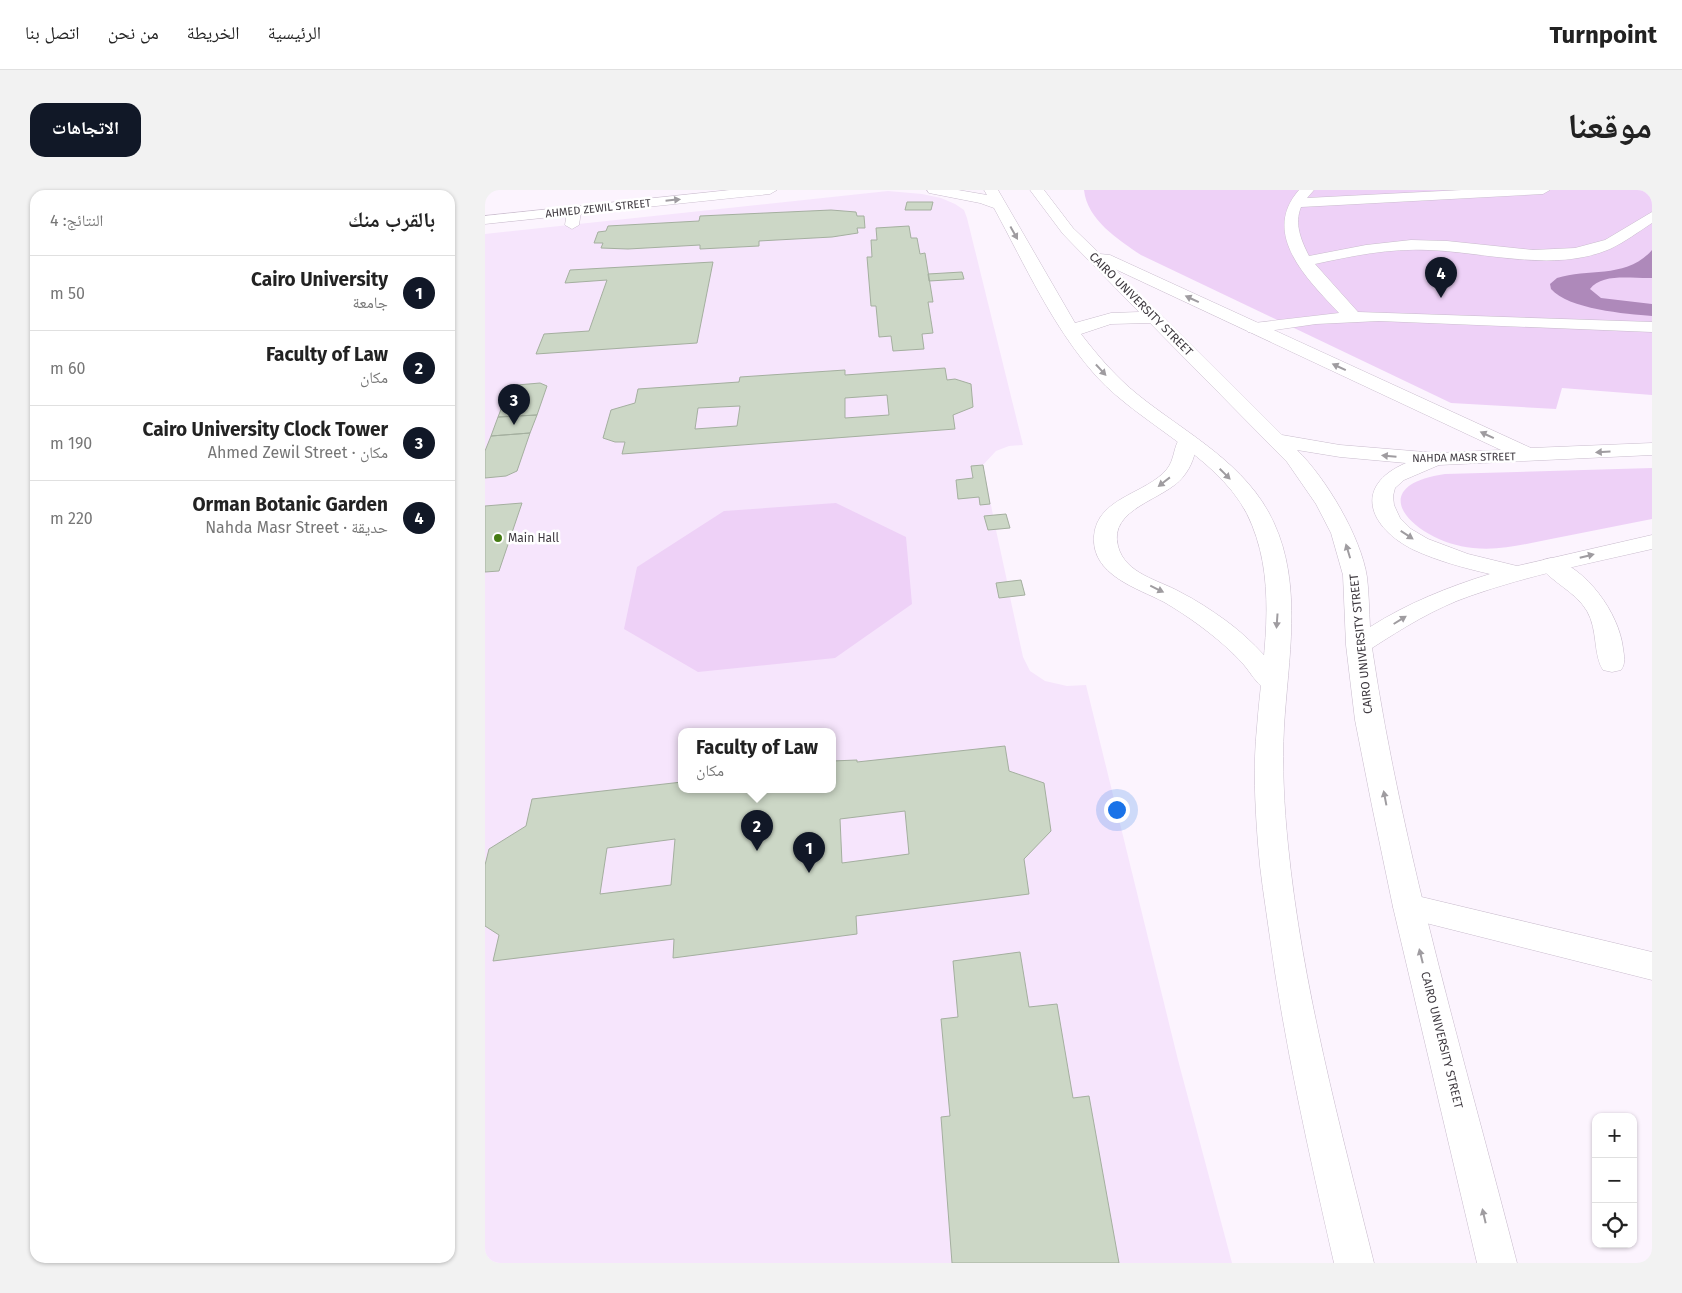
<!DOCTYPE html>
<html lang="ar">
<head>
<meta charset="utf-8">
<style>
  :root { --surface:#fff; --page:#f2f2f2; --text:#222; --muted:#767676; --line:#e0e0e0; --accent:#111827 }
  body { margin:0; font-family:"Fira Sans","Noto Naskh Arabic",sans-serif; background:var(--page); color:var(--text); direction:rtl }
  .controls { position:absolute; right:15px; bottom:15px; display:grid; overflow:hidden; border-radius:10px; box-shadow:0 1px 4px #0004 }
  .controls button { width:45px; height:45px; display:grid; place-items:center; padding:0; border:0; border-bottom:1px solid var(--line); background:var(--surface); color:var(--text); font:25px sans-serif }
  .you { position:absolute; left:631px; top:619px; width:18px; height:18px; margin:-12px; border:4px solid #fff; border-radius:50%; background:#1a73e8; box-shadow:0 0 0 8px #1a73e833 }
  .badge { display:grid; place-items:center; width:32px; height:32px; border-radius:50%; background:var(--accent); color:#fff; font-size:16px; font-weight:700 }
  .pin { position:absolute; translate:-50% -41px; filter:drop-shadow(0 1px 2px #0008) }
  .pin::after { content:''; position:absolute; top:26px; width:18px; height:15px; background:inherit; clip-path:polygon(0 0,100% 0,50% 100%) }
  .popup { position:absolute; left:193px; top:538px; width:158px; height:65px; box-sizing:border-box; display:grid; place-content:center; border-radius:10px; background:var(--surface); filter:drop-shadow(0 1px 4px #0005); font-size:16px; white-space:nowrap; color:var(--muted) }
  .popup b { font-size:19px; color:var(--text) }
  .popup::after { content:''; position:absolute; left:50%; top:100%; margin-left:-10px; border:10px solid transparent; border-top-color:var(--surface) }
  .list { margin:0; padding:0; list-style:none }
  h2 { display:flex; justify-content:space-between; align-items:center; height:65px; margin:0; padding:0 20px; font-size:21px }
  h2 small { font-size:16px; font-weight:400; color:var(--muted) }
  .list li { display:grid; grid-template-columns:32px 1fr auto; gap:15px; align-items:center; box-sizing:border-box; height:75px; padding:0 20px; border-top:1px solid var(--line) }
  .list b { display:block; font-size:19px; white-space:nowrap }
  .list p { margin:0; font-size:16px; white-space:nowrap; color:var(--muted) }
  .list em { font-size:16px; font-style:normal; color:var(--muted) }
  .icon { flex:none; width:28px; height:28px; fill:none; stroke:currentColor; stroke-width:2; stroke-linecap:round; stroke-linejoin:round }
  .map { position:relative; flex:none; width:1167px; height:1073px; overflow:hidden; direction:ltr; border-radius:15px }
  header { display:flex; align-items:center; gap:30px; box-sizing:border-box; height:70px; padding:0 25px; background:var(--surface); border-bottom:1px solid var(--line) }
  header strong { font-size:24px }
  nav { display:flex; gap:28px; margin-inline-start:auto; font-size:18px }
  .intro { display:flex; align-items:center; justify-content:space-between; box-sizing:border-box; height:120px; padding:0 30px }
  h1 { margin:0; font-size:35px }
  .button { padding:12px 22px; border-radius:15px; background:var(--accent); color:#fff; font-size:18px; font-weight:700 }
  main { display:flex; gap:30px; padding:0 30px }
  aside { flex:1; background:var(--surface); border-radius:15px; box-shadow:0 1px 4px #0004 }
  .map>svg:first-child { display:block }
</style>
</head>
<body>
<header>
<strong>Turnpoint</strong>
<nav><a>الرئيسية</a><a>الخريطة</a><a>من نحن</a><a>اتصل بنا</a></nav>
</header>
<div class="intro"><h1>موقعنا</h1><a class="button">الاتجاهات</a></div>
<main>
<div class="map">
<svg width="1167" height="1073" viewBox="0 0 1167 1073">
  <rect width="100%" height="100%" fill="#fcf4fe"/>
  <!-- built -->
  <path fill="#f6e5fc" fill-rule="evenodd" d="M 403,1 L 437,4 L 456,8 L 470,14 L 479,20 L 482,28 L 538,255 L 524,256 L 511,261 L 498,275 L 508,325 L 521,324 L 525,338 L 511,340 L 522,391 L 536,390 L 540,405 L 525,407 L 538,467 L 545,481 L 560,491 L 582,496 L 601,495 L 693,870 L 747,1073 L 0,1073 L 0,44 ZM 197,542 L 347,542 L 347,600 L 197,600 Z"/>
  <!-- green -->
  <path fill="#eed1f7" d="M 599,0 L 1167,0 L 1167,205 L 1077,198 L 1071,219 L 966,213 L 656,65 C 634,50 602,30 599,0 Z
    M 1167,278 L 1167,329 C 1133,336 1100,342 1066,349 C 1040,354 1015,361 988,358 C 933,353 872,297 960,284 Z
    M 351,313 L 421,347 L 427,414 L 350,468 L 213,482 L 139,439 L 152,377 L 239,321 Z"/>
  <!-- water -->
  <path fill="#ae89ba" d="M 1167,60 L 1167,88 C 1150,89 1117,82 1105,99 L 1116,108 L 1167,114 L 1167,126 C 1141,124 1083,119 1066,99 L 1065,94 L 1072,88 C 1104,78 1142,89 1167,60 Z"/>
  <!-- building -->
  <path fill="#ccd7c6" stroke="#a4af9f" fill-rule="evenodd" d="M 422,12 L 448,12 L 446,20 L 420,20 Z
    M 346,20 L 371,22 L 372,26 L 379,26 L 380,38 L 372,38 L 373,43 L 347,47 L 274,51 L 274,56 L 215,59 L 215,55 L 143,59 L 116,58 L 118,53 L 109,53 L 113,42 L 121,41 L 123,36 L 214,31 L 215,26 Z
    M 424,36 L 426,48 L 432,48 L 435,64 L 440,63 L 448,112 L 443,112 L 448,143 L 437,144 L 439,159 L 408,161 L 406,146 L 394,147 L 391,116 L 386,116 L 382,67 L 387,67 L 386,50 L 392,50 L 391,38 Z
    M 228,72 L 212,153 L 51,164 L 59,144 L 104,141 L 122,90 L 80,93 L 85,80 Z
    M 477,82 L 479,89 L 444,91 L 443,84 Z
    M 460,178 L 462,190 L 470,189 L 486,194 L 488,217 L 468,225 L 470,239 L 137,264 L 140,252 L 130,252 L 118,248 L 126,220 L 150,213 L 153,199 L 254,192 L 255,187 L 360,180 L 360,185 ZM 402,205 L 404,225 L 360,228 L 360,208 ZM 255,216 L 252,236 L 210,239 L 213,218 Z
    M 55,193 L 62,196 L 52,225 L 13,227 L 24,199 L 32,195 Z
    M 52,225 L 45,243 L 6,246 L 13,227 Z
    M 45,243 L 32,281 L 21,286 L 0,288 L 0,261 L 6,246 Z
    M 498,275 L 505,314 L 495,315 L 494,307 L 473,309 L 471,290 L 488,288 L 486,276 Z
    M 37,313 L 14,381 L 0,382 L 0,316 Z
    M 521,324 L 525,338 L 503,340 L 499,326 Z
    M 536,390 L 540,405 L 514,408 L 511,393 Z
    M 520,556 L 524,581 L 559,593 L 566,641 L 539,669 L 544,704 L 371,726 L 372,744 L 188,768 L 189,749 L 8,771 L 14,745 L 0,736 L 0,675 L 4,659 L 41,636 L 47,609 L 197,592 L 197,600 L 347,600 L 347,571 L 372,570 L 372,572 ZM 420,621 L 424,664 L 357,673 L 355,629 ZM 190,649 L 186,695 L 115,704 L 122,658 Z
    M 535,762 L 544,817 L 572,814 L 588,908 L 604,906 L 634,1073 L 467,1073 L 456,927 L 465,926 L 456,829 L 473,827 L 468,771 Z"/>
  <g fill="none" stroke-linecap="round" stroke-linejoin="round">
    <defs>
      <path id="minor" d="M 814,0 L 829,0 L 822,8 L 977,0 L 1065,0 L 1058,4 L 816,17 C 809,34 816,50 824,66 L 881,55 L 926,50 L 962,51 L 1048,60 L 1090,58 L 1120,50 L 1167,22 L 1167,33 C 1153,42 1140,52 1125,59 C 1069,83 1001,62 943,60 C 905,58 867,66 830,74 L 873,122 L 1167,132 L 1167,142 L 894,131 L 831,134 L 769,143 L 763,142 L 760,138 L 763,134 L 769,133 L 854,123 C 823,90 775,44 814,0 Z
        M 89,17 L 96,21 L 94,35 L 87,39 L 80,35 L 82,21 Z
        M 702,246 L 709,248 L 712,252 C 710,265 707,276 698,287 C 680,310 623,318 633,356 C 640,384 674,390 695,402 C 711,410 726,420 740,430 C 762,446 780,465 797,486 L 801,492 L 797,498 C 791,500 785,502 779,498 C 772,494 765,482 759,475 C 746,460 730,447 714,435 C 703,427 691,419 679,412 C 652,398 606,385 609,346 C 612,307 662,304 682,279 C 690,269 688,257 695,248 Z
        M 1066,368 C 1101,377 1134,423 1138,458 C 1139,466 1141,473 1136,480 L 1127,482 L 1118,480 C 1108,465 1113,440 1102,421 C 1090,401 1067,393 1054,375 L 1058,370 Z
        M 924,704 L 1167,762 L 1167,790 L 913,726 L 908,717 L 913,708 Z"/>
      <path id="major" d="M 245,0 L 292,0 L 285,4 L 0,34 L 0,26 Z
        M 442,0 L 473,0 L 502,5 L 499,0 L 513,0 L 590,133 L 626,123 L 654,122 L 578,44 L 545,0 L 559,0 L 588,38 L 615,64 L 625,65 L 1046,258 L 1167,253 L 1167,265 L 954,275 L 919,290 L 910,298 L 908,306 L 909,315 L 915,328 L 926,339 L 943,349 L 983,364 L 1032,376 L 1167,345 L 1167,359 C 1106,373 1044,385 985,406 C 950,418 918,438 887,458 C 918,666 980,870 1032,1073 L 992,1073 L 908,717 L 887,616 L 870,530 L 861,455 L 858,385 L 846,343 L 831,314 L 802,272 L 665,133 L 626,134 L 596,144 C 613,166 631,187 652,204 C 700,243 762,273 789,333 C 818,396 803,470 799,537 C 797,576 799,616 803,655 C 817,796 855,936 889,1073 L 849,1073 C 824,963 799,853 784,741 C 780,712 775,683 773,654 C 770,615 768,576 772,537 C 777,470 793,399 767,335 C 742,270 658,237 612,187 C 568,138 540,75 509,18 L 495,13 L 444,3 ZM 630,79 L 1016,260 L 952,263 L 855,255 L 797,245 ZM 812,260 L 855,267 L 921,273 C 867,296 884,338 929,360 C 953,371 979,378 1005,384 C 963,397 923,413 885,437 C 884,420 884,403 882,387 C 876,347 841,288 812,260 Z"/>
    </defs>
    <!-- minor casing -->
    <use href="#minor" stroke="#c9bccd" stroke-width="1"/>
    <!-- major casing -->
    <use href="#major" stroke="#c9bccd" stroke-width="1"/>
    <!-- minor -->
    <use href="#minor" fill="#fff" fill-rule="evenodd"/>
    <!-- major -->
    <use href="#major" fill="#fff" fill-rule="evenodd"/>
  </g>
  <!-- one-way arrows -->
  <defs><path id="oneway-solid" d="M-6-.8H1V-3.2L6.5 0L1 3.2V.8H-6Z" transform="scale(1.25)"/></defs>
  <g fill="#9f9ca0">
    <use href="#oneway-solid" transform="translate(188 10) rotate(-6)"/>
    <use href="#oneway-solid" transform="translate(529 43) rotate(61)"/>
    <use href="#oneway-solid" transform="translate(707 109) rotate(-155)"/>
    <use href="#oneway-solid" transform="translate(854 177) rotate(-155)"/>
    <use href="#oneway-solid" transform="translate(616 180) rotate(47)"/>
    <use href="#oneway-solid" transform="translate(1002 245) rotate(-155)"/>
    <use href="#oneway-solid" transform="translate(1118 262) rotate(177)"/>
    <use href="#oneway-solid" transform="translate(904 266) rotate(-175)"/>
    <use href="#oneway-solid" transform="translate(740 284) rotate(45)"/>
    <use href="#oneway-solid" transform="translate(679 292) rotate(142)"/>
    <use href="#oneway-solid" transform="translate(922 345) rotate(33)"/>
    <use href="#oneway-solid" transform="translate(863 361) rotate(-107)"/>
    <use href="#oneway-solid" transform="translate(1102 366) rotate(-14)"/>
    <use href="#oneway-solid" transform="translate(672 399) rotate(26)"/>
    <use href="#oneway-solid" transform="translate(915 430) rotate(-32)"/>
    <use href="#oneway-solid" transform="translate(792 431) rotate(94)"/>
    <use href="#oneway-solid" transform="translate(900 608) rotate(-101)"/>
    <use href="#oneway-solid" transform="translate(936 766) rotate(-104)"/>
    <use href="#oneway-solid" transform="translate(999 1026) rotate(-103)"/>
  </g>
  <!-- markers -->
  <circle fill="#457c13" stroke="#fff" stroke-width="2" cx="13" cy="348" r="5"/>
  <g text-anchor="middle" stroke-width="5" stroke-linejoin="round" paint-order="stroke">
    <!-- far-street labels -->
    <g font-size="11" fill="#3f3a40" stroke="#fff">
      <text transform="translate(113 18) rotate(-6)" y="4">AHMED ZEWIL STREET</text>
      <text transform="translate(979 267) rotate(-1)" y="4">NAHDA MASR STREET</text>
    </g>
    <!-- street labels -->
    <g font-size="12" fill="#3f3a40" stroke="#fff">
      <text transform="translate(656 114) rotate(45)" y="4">CAIRO UNIVERSITY STREET</text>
      <text transform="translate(876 454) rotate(-96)" y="4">CAIRO UNIVERSITY STREET</text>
      <text transform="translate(957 850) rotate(76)" y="4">CAIRO UNIVERSITY STREET</text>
    </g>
    <!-- poi labels -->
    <g font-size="12" fill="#3f3a40" stroke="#fff" text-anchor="start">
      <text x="23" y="352">Main Hall</text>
    </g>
  </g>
</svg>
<div class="controls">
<button>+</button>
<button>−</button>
<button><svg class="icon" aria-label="locate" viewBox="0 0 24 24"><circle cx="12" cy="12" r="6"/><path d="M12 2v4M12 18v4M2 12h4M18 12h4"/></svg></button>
</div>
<div class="you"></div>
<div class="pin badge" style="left:324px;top:683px">1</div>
<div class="pin badge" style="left:272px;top:661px">2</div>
<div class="popup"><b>Faculty of Law</b>مكان</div>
<div class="pin badge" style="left:29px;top:235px">3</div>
<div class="pin badge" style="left:956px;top:108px">4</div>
</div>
<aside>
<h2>بالقرب منك<small>النتائج: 4</small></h2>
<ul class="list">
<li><span class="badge">1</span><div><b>Cairo University</b><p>جامعة</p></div><em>50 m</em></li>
<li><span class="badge">2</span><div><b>Faculty of Law</b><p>مكان</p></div><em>60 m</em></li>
<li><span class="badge">3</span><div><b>Cairo University Clock Tower</b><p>مكان · Ahmed Zewil Street</p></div><em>190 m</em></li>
<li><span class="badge">4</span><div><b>Orman Botanic Garden</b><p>حديقة · Nahda Masr Street</p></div><em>220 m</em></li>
</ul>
</aside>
</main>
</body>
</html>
